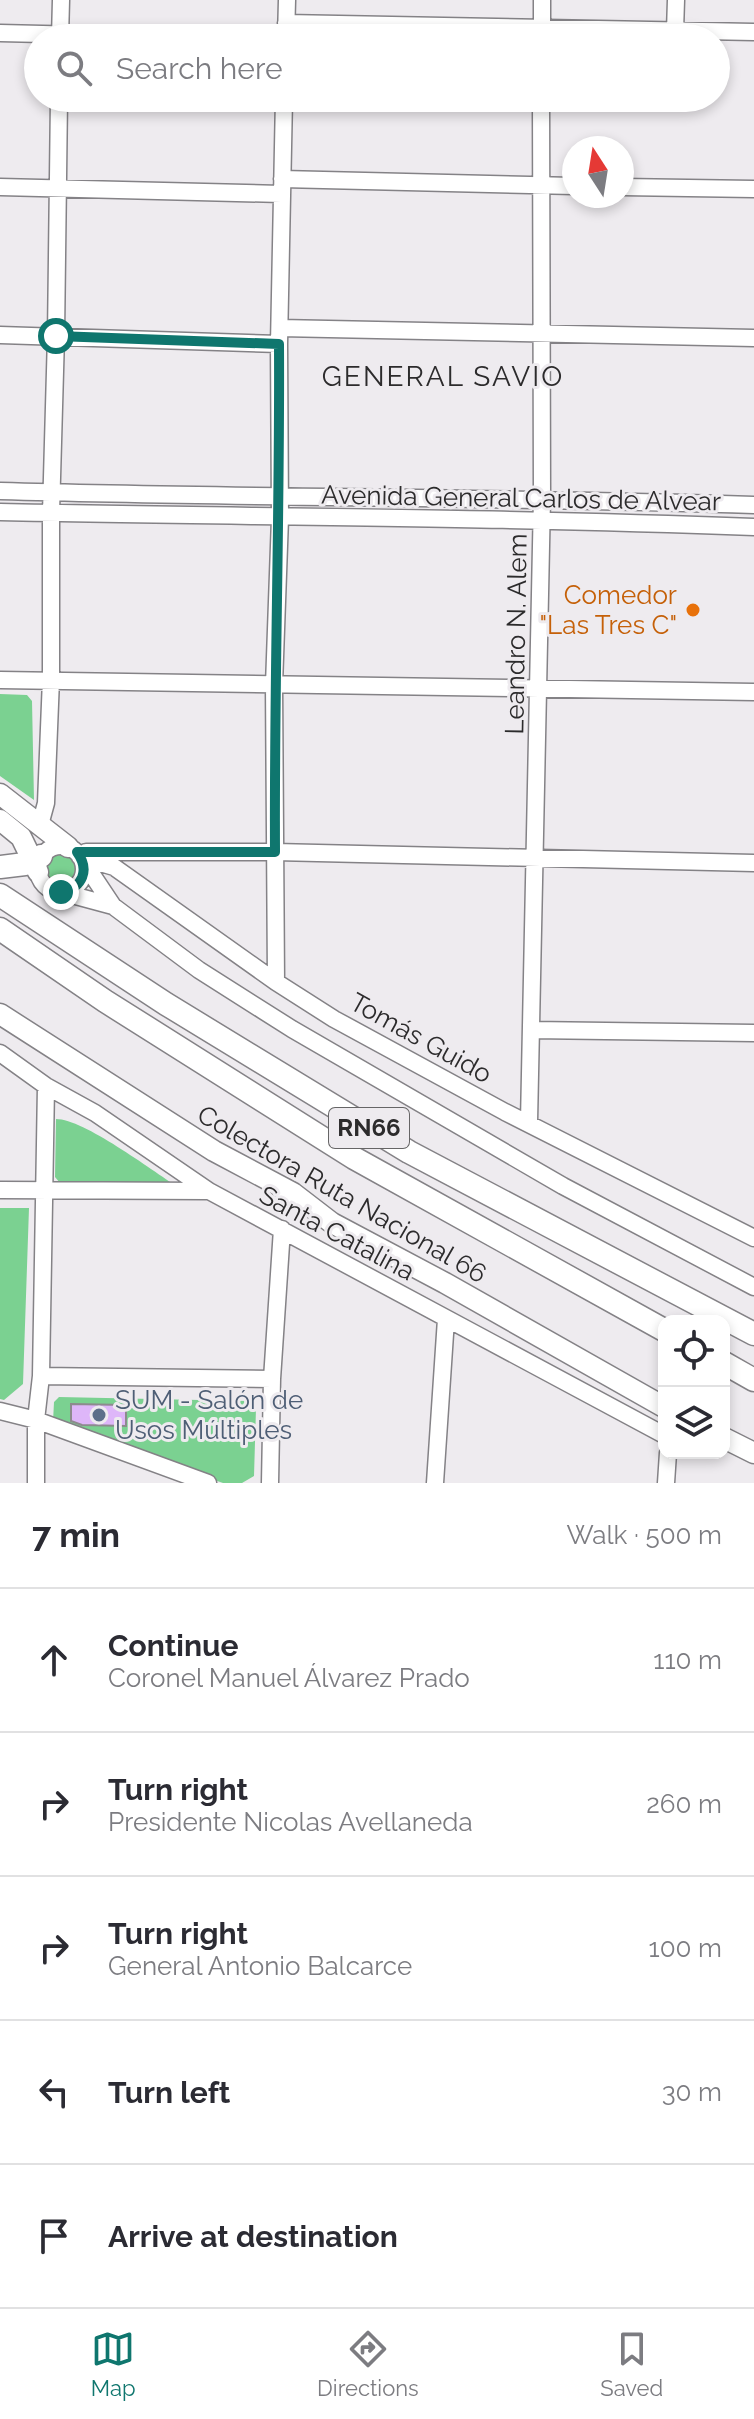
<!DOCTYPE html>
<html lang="en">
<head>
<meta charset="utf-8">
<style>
  :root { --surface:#fff; --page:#f2f2f3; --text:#2b2b33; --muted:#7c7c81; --line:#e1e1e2; --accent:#0f766e }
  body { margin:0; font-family:Raleway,sans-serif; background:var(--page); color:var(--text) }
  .controls { position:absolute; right:24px; bottom:24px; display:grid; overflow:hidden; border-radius:16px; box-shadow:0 4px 12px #0003 }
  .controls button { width:72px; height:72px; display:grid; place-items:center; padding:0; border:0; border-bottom:2px solid var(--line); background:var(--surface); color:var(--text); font:40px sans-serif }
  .compass { position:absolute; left:562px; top:136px; width:72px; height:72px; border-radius:50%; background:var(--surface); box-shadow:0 4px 12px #0003; rotate:348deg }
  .stop { position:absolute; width:24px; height:24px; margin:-18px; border:6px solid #0f766e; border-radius:50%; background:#fff }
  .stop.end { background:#0f766e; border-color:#fff; box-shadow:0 2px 8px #0008 }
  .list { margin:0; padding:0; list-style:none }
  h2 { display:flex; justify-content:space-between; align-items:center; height:104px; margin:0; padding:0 32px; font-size:34px }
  h2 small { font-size:26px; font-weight:400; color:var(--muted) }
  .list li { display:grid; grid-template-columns:52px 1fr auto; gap:24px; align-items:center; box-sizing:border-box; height:144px; padding:0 32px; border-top:2px solid var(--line) }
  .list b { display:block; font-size:30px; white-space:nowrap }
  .list p { margin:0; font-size:26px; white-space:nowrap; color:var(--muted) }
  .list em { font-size:26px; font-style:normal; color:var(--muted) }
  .icon { flex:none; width:44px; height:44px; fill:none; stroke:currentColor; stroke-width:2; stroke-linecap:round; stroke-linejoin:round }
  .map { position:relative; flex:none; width:754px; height:1483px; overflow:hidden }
  .search { position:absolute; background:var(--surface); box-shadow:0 4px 12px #0003; left:24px; right:24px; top:24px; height:88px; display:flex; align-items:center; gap:20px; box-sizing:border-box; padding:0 28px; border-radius:44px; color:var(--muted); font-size:30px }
  .sheet { height:824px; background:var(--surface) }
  nav { display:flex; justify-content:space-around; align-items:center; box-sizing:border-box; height:112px; border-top:2px solid var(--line); background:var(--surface); font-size:22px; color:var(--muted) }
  nav a { display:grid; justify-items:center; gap:4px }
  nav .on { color:var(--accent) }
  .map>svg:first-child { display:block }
</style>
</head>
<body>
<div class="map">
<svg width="754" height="1483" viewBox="0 0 754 1483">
  <rect width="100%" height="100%" fill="#eeebef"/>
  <!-- green -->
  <path fill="#7bd191" d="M 0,694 L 27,695 L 32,701 L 34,800 L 0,776 Z
    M46 870a15 15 0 1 1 30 0a15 15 0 1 1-30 0Z
    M 56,1119 C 84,1119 151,1170 178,1187 L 60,1183 L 55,1177 Z
    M 0,1208 L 29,1208 L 23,1384 L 4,1400 L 0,1399 Z
    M 59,1397 L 247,1401 L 256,1408 L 254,1476 L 242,1483 L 223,1483 L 59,1426 L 53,1422 L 54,1402 Z"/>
  <!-- building -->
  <path fill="#deb6f9" stroke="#8d8b8e" stroke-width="2" d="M 71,1404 L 126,1405 L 126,1426 L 82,1425 L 71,1421 Z"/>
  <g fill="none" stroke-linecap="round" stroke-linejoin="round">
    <defs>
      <path id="minor" d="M 286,23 L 754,32
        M 675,31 L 676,0
        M 0,33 L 212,38
        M 60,38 L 61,0
        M 286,38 L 287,0
        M 542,38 L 542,0
        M 282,179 L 574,186
        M 0,187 L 281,194
        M 622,187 L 754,189
        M 280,328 L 754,338
        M 0,335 L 279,344
        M 0,491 C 251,498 503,497 754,505
        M 0,512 C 251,517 503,517 754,527
        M 0,680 L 754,692
        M 40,825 L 46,803 L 51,679 L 51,513 L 56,336 L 59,98
        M38 869a23 23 0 1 1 46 0a23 23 0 1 1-46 0Z
        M 86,852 L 275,852 L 754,863
        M 80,857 L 114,867 L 276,982 L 334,1019 L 505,1112 L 754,1238
        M 83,861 L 113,906 L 199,970 L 292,1029 L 563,1186 L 754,1287
        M 61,892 L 113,906
        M 276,982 L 274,685 L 280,518 L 279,344 L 284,98
        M 532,1030 L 754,1033
        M 0,1053 L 46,1086 L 95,1113 L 209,1191 L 664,1435
        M 529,1122 L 542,498 L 541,98
        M 0,1190 L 207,1191
        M 41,1376 L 272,1379
        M 0,1411 L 36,1420 L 208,1483
        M 36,1483 L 36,1420 L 41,1376 L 46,1086
        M 270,1483 L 272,1379 L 282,1229
        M 435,1483 L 446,1319
        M 666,1483 L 668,1453"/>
      <path id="major" d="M 0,794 L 68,847
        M 0,820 L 21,837 L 38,872
        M 0,1014 L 214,1151 L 293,1193 L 332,1223 L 445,1283 L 664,1407
        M 724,1438 L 754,1453"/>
      <path id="highway" d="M 0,867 L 25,864 L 41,856
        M 0,895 L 166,1004 L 409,1152 L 754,1334
        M 0,929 L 105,1001 L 354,1158 L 664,1330
        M 724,1363 L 754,1380"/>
    </defs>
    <!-- minor casing -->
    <use href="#minor" stroke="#848286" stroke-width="19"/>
    <!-- major casing -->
    <use href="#major" stroke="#848286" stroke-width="23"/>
    <!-- highway casing -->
    <use href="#highway" stroke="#848286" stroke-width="25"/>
    <!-- minor -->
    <use href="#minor" stroke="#fff" stroke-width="16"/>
    <!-- major -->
    <use href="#major" stroke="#fff" stroke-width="20"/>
    <!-- highway -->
    <use href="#highway" stroke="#fff" stroke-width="22"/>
  </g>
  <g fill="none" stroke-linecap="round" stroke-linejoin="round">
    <!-- route -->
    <path stroke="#0f766e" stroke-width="10" d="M 56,336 L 279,344 C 280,513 274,683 275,852 L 77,852 C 90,870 83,888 61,892"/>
  </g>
  <!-- markers -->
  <circle fill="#e8710a" stroke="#eeebef" stroke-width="3" cx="693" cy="610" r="8"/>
  <circle fill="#5c6f8a" stroke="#eeebef" stroke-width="3" cx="99" cy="1415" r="8"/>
  <g text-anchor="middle" stroke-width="6" stroke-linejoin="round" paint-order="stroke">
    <!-- shield labels -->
    <rect fill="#eeebef" stroke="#666566" stroke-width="2" x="329" y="1108" width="80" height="40" rx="6"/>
    <g font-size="24" font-weight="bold" fill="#2c2b2c">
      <text x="369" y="1136">RN66</text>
    </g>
    <!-- street labels -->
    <g font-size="26" fill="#2c2b2c" stroke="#eeebef">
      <text transform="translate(521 498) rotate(1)" y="9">Avenida General Carlos de Alvear</text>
      <text transform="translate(516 634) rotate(-89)" y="9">Leandro N. Alem</text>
      <text transform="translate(421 1038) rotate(29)" y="9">Tomás Guido</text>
      <text transform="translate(342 1194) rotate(30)" y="9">Colectora Ruta Nacional 66</text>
      <text transform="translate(337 1233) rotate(28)" y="9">Santa Catalina</text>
    </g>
    <!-- food labels -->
    <g font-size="26" fill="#c56008" stroke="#eeebef" text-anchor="end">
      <text x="677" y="604">Comedor<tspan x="677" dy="30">"Las Tres C"</tspan></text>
    </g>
    <!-- service labels -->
    <g font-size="26" fill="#4e5e75" stroke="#eeebef" text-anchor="start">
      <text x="115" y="1409">SUM - Salón de<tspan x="115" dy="30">Usos Múltiples</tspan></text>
    </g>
    <!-- neighbourhood labels -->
    <g font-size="28" letter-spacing="2" fill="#2c2b2c" stroke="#eeebef">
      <text x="443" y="386">GENERAL SAVIO</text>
    </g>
  </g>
</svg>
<div class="controls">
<button><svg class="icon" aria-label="locate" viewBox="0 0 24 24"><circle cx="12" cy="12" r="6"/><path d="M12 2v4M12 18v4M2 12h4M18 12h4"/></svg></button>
<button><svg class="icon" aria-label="layers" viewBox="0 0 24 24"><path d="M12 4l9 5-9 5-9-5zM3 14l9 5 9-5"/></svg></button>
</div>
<svg class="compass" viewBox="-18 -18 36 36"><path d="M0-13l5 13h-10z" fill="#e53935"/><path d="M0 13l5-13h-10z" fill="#7c7c81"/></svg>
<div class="stop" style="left:56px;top:336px"></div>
<div class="stop end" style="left:61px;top:892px"></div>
<div class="search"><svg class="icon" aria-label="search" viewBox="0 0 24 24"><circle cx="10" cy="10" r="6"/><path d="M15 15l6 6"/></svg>Search here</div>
</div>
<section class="sheet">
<h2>7 min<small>Walk · 500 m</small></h2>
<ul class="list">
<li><svg class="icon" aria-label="ahead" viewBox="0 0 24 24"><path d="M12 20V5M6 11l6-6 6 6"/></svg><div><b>Continue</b><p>Coronel Manuel Álvarez Prado</p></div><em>110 m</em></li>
<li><svg class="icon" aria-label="right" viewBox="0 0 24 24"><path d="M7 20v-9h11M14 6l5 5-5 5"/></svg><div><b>Turn right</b><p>Presidente Nicolas Avellaneda</p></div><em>260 m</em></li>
<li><svg class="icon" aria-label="right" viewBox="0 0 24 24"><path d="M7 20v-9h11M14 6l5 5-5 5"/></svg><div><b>Turn right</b><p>General Antonio Balcarce</p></div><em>100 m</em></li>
<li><svg class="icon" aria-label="left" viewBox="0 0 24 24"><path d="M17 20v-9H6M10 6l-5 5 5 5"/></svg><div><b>Turn left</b></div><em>30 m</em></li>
<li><svg class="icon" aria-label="arrive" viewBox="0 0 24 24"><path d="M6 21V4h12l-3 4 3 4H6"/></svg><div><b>Arrive at destination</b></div></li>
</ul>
</section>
<nav>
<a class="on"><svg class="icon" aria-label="map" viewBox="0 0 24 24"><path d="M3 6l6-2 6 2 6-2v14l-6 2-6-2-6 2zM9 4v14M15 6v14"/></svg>Map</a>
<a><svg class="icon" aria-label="directions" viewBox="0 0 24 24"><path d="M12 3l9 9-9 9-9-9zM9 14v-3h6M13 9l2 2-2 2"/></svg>Directions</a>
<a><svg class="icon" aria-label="saved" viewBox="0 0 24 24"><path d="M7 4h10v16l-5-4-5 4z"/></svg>Saved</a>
</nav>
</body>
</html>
